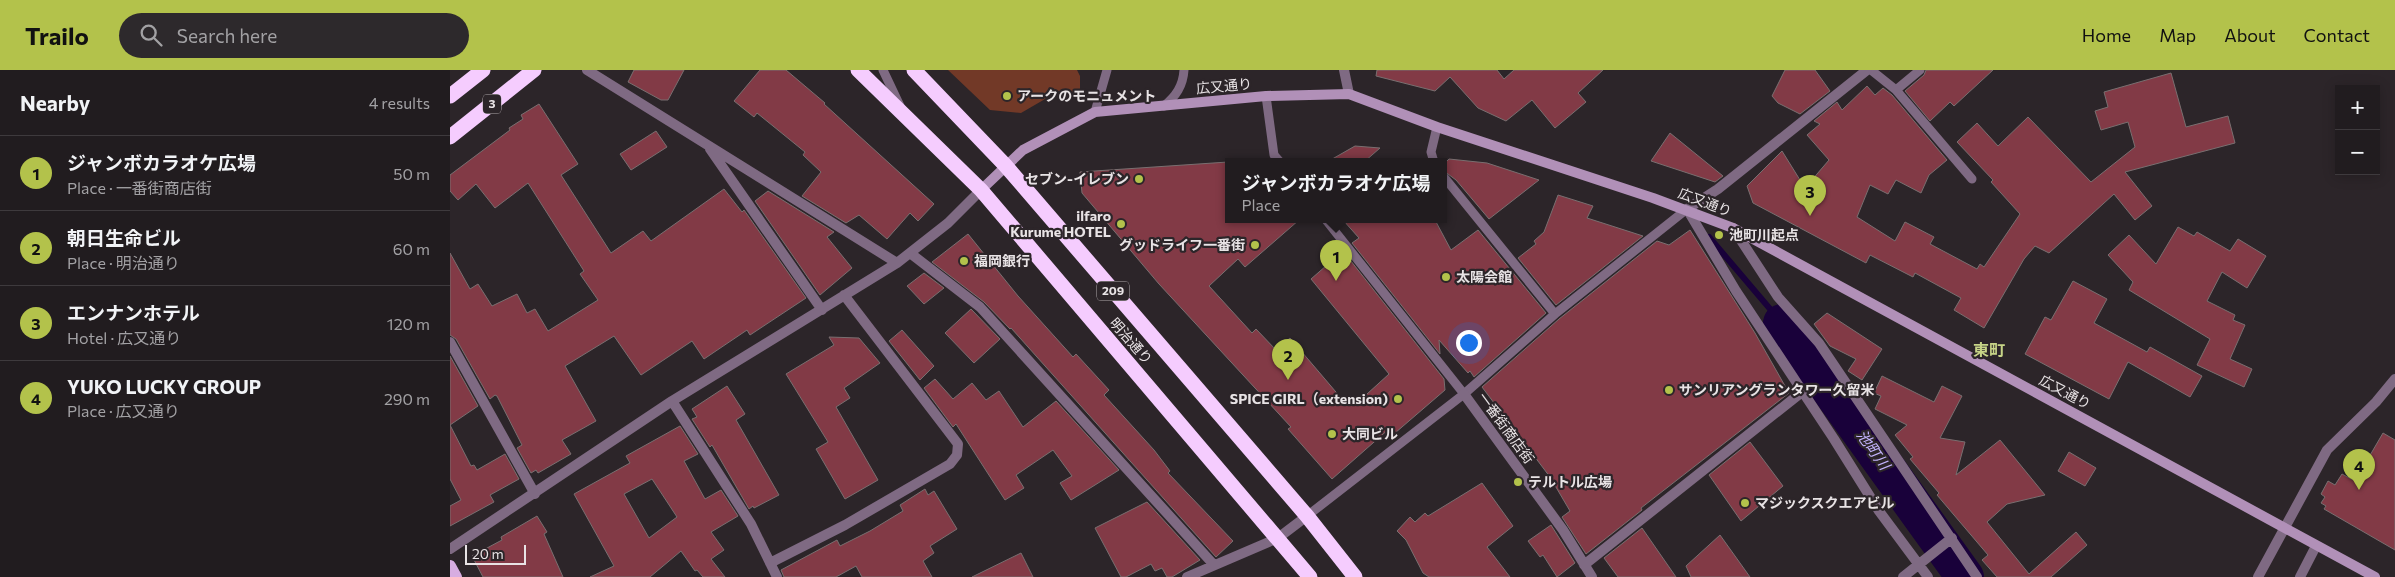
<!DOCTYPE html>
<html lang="en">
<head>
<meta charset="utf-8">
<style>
  :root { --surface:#211c1f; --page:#2d292c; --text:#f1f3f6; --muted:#a2a1a4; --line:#3e3a3d; --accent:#b3c24b }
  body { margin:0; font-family:Commissioner,"Noto Sans JP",sans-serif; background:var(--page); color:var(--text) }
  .controls { position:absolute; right:15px; top:15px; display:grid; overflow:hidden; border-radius:0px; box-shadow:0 2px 12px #0003 }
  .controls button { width:45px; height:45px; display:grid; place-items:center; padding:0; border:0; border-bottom:1px solid var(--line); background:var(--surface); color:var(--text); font:25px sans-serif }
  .scale { position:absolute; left:15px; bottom:12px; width:61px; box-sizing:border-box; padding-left:5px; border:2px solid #e8e3e5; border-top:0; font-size:14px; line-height:18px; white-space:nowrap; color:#e8e3e5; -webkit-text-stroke:4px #2c2529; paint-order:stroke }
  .you { position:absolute; left:1018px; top:272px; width:18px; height:18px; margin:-12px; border:4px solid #fff; border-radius:50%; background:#1a73e8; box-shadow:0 0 0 8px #1a73e833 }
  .badge { display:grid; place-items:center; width:32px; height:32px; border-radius:50%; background:var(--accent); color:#111; font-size:16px; font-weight:700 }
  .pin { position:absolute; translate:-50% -41px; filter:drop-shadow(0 1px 2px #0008) }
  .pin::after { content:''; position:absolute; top:26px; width:18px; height:15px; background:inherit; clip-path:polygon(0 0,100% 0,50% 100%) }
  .popup { position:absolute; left:775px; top:88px; width:222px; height:65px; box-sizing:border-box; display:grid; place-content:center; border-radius:0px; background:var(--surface); filter:drop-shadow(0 1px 4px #0005); font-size:16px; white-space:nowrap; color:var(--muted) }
  .popup b { font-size:19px; color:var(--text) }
  .popup::after { content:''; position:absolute; left:50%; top:100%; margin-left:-10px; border:10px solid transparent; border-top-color:var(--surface) }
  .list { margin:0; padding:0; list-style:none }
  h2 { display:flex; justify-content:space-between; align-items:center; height:65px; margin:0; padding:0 20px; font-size:21px }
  h2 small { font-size:16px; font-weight:400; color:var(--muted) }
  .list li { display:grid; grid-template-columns:32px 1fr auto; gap:15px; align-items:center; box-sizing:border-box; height:75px; padding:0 20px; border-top:1px solid var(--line) }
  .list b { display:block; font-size:19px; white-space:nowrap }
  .list p { margin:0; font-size:16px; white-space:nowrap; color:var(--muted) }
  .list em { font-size:16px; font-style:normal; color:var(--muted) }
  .icon { flex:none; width:28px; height:28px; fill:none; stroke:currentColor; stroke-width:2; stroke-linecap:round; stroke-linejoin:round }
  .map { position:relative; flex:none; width:1945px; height:507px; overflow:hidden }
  header { display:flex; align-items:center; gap:30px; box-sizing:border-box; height:70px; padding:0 25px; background:var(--accent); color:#111 }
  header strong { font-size:24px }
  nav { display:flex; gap:28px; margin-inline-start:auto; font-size:18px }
  .search { width:350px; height:45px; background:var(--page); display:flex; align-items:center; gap:12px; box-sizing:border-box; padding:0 18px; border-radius:28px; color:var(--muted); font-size:19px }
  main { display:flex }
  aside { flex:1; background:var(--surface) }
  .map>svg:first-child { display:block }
</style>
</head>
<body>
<header>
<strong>Trailo</strong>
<div class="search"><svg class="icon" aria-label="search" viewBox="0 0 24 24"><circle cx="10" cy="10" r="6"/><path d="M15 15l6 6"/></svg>Search here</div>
<nav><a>Home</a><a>Map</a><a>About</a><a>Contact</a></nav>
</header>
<main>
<aside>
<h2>Nearby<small>4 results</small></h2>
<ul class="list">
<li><span class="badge">1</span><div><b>ジャンボカラオケ広場</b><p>Place · 一番街商店街</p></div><em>50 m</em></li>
<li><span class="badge">2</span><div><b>朝日生命ビル</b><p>Place · 明治通り</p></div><em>60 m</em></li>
<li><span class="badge">3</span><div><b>エンナンホテル</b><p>Hotel · 広又通り</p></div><em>120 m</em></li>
<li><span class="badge">4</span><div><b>YUKO LUCKY GROUP</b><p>Place · 広又通り</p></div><em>290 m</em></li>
</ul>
</aside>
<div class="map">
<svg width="1945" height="507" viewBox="0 0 1945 507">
  <rect width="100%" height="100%" fill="#2c2529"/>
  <!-- green -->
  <path fill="#723927" d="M 498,0 L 627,0 L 630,6 L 630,21 L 602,25 L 571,43 L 540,40 Z"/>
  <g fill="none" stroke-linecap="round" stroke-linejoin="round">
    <!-- stream -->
    <path stroke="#19013a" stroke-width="6" d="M 1259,167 L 1332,253"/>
    <!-- river -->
    <path stroke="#19013a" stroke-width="38" d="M 1332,253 L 1515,507"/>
  </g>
  <!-- building -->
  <path fill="#823a46" stroke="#796f70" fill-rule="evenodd" d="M 184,0 L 234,0 L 218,30 L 211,30 L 178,12 Z
    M 310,0 L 336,0 L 375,33 L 374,34 L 484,134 L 468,151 L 460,143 L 437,169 L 409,145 L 396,153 L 352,126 L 371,102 L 353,85 L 355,82 L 307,43 L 304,47 L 284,31 Z
    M 927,0 L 1047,0 L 1054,9 L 1064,0 L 1153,0 L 1128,23 L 1136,32 L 1105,58 L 1082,30 L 1056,51 L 1028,38 L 1000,7 L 985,21 L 926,6 Z
    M 1335,0 L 1365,0 L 1380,21 L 1350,44 L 1328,33 L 1322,26 Z
    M 1476,0 L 1543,0 L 1504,36 L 1500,32 L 1480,51 L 1455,21 L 1474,5 Z
    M 1721,3 L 1736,57 L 1778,46 L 1785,73 L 1675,102 L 1702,136 L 1685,150 L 1664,124 L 1599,183 L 1585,176 L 1574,189 L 1534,258 L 1504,240 L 1511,228 L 1465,203 L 1463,207 L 1420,185 L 1416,193 L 1303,133 L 1297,116 L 1332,81 L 1355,118 L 1379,90 L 1357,65 L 1370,54 L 1364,51 L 1387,32 L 1392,40 L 1417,16 L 1425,25 L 1433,18 L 1442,25 L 1497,90 L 1479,105 L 1471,123 L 1446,110 L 1438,124 L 1420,115 L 1407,147 L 1445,171 L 1455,152 L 1484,167 L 1480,174 L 1527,199 L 1530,194 L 1534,197 L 1570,144 L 1541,112 L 1543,110 L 1507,72 L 1527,53 L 1548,76 L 1578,47 L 1641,112 L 1685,77 L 1678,52 L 1651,60 L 1645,41 L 1658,37 L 1654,22 Z
    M 89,34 L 128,94 L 111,105 L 161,183 L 193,161 L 201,171 L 274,119 L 292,142 L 294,140 L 356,228 L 300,265 L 297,260 L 254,289 L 242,271 L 191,305 L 164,266 L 115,296 L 146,351 L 112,370 L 121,384 L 88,403 L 86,400 L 81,403 L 67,378 L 72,375 L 47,326 L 45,325 L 40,329 L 6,269 L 0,265 L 0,183 L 20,219 L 28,214 L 42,236 L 67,224 L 77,243 L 85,239 L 98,261 L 148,230 L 130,204 L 134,201 L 78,113 L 45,138 L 26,114 L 8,130 L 0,121 L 0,105 L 60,60 L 59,58 L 73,49 L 71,45 Z
    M 206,61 L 217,77 L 181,100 L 170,84 Z
    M 1220,63 L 1273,106 L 1265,112 L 1201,91 Z
    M 905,76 L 930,78 L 914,92 L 877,92 Z
    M 999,89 L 1037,93 L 1089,110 L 1039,149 L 1006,110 L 994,101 L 994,94 Z
    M 778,92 L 778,150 L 849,150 L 795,197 L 788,189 L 759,216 L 802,263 L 806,259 L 826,280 L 840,268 L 897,335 L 903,330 L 906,334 L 939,304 L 861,209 L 893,181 L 994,309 L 995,320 L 945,363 L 940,358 L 882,409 L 838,359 L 841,357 L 709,214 L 632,123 L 630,102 Z
    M 318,121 L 384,162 L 377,167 L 402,198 L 370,225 L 305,131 Z
    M 1108,125 L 1143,136 L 1137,148 L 1193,166 L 1106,235 L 1068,188 L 1086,174 L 1084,171 L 1094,162 Z
    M 893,150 L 985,150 L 1001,180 L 1028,160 L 1096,243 L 1024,307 L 1020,301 L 1018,303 L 989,270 L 990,284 L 902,173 L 909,168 Z
    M 1728,157 L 1744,166 L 1747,162 L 1780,181 L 1788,169 L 1816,186 L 1797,218 L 1772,202 L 1757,231 L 1785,245 L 1783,250 L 1795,255 L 1780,289 L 1802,299 L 1794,317 L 1747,295 L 1760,269 L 1679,220 L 1683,212 L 1658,185 L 1679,165 L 1706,194 Z
    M 1240,160 L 1305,263 L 1339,323 L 1191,438 L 1192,440 L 1136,484 L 1112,447 L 1120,441 L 1100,407 L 1032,317 L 1109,249 L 1207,171 L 1219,175 Z
    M 518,164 L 568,226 L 623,287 L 626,284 L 659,320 L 654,325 L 704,380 L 720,401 L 718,403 L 783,471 L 766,487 L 561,258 L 560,259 L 534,232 L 482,192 Z
    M 474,203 L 494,218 L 474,234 L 457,216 Z
    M 1623,211 L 1657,229 L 1644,253 L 1697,282 L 1700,277 L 1752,306 L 1740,327 L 1678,292 L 1659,329 L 1575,284 L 1595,247 L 1601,250 Z
    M 521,239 L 550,269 L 524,293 L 495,263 Z
    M 1377,243 L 1432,279 L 1412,310 L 1398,301 L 1406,289 L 1380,276 L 1364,254 Z
    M 452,260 L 484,296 L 470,310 L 439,271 Z
    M 379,267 L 409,268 L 430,293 L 394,318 L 400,328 L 386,337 L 428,410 L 395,429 L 366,379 L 378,372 L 336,304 L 384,275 Z
    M 0,286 L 28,336 L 0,355 Z
    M 1432,306 L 1484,332 L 1492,316 L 1512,326 L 1490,368 L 1515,372 L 1506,405 L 1550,370 L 1595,425 L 1557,434 L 1537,452 L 1579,504 L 1626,462 L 1637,475 L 1601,507 L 1547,507 L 1532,490 L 1538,485 L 1487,425 L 1489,423 L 1460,389 L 1463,387 L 1445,365 L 1457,355 L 1425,339 L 1431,326 L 1424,323 Z
    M 485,309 L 503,329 L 522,313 L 536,330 L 549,321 L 573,357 L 606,331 L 669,400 L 621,430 L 610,413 L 622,406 L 603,380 L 566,405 L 574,418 L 555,430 L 506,354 L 503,357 L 474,318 Z
    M 277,316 L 295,344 L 286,350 L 329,425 L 304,438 L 303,436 L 299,439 L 262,375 L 260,377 L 242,349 L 247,347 L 242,339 Z
    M 0,355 L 21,396 L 24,395 L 27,400 L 55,384 L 69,409 L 40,425 L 44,432 L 0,456 L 0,436 L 11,430 L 0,409 Z
    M 230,356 L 248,384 L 234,391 L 255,429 L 271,420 L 288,446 L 261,462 L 274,480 L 261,489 L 275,507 L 253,507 L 247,500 L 245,501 L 231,481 L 200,507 L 140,507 L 164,496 L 124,424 L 180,393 L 176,386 ZM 202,409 L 227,447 L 199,468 L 174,424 Z
    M 1933,363 L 1945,370 L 1945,480 L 1874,439 L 1876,436 L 1871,433 L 1875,427 L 1871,424 L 1878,411 L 1885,415 L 1892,404 L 1905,411 Z
    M 1300,372 L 1333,416 L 1291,451 L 1259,405 Z
    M 1619,382 L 1646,398 L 1635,416 L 1608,401 Z
    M 1032,413 L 1063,456 L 1037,477 L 1060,507 L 979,507 L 973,503 L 956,470 L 947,461 L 960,447 L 965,452 L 975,443 L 978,446 Z
    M 475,419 L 478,425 L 484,421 L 507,459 L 480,476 L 484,483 L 473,491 L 482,507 L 412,507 L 406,496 L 386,507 L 334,507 L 331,500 L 387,470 L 390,476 L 420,461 L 453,441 L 450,435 Z
    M 697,432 L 750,490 L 722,507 L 717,507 L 712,498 L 705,501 L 701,494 L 676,507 L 671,507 L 645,458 Z
    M 87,446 L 97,462 L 94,464 L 113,507 L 33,507 L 22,486 L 52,470 L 51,467 Z
    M 1101,455 L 1125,493 L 1107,507 L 1093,485 L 1090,487 L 1078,471 Z
    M 1192,458 L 1226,507 L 1168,507 L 1154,488 Z
    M 1270,465 L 1300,507 L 1241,507 L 1236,496 Z
    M 571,483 L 583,507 L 522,507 Z"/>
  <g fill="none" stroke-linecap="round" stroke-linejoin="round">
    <!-- lane -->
    <path stroke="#7f6a83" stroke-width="9" d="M 433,0 L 450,36
      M 1421,0 L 1446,20 L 1522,109
      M 1446,20 L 1470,0
      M 816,26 L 824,85 L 830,92
      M 714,36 C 726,26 733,16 734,0
      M 645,42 L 657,0
      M 984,92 L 981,82 L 987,57
      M 994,107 L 1105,244
      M 876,150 L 1014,324
      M 857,446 L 1014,324 L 1105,244 L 1237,139"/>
    <!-- street -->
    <path stroke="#7f6a83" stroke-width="10" d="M 137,0 L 447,193
      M 894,0 L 899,24
      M 1417,0 L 1268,119 L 1237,139 L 1286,221 L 1384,369 L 1429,441 L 1478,507
      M 260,79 L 372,240
      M 1283,158 L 1328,227 L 1369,273 L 1527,507
      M 460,183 L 530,237 L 764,495
      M 0,272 L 85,424
      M 1014,324 L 1113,460 L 1142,507
      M 222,331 L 301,454 L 327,507
      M 0,479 L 222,331 L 447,193 L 498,153 L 531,120
      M 320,493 L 395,455 L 500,394 L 507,385 L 508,374 L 394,225
      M 1134,495 L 1352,322
      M 737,507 L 828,468 L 857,446
      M 1453,507 L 1502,468
      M 1808,507 L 1877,380 L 1926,332 L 1945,309
      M 1850,507 L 1866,476"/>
    <!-- secondary -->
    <path stroke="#b190b8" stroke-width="10" d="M 531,120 L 573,80 L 645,42 L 816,26 L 899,24 L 987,57 L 1203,128 L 1283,158 L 1925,507"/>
    <!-- primary -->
    <path stroke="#d7ade1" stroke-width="12" d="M 0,496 L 6,507"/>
    <!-- highway -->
    <path stroke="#f5ccfe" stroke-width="15" d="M 408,0 L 531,120 L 860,507
      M 464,0 L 555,95 L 857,446 L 905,507
      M 0,26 L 33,0
      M 0,67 L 84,0"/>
  </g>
  <!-- markers -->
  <g fill="#b3c24b" stroke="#2c2529" stroke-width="2">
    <circle cx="557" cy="26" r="5"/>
    <circle cx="689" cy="109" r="5"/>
    <circle cx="671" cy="154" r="5"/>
    <circle cx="1269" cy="165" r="5"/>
    <circle cx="805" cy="175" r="5"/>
    <circle cx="514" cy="191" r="5"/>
    <circle cx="996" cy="207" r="5"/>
    <circle cx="1219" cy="320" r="5"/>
    <circle cx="948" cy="329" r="5"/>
    <circle cx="882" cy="364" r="5"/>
    <circle cx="1068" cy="412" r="5"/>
    <circle cx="1295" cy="433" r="5"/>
  </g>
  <g text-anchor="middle" stroke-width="4.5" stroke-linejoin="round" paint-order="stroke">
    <!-- shield labels -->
    <g fill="#2c2529" stroke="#b0aaad" stroke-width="1">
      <rect x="33" y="24.5" width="18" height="19" rx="4"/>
      <rect x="647" y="211.5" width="32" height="19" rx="4"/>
    </g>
    <g font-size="12" font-weight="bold" fill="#e8e3e5">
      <text x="42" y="38">3</text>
      <text x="663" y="225">209</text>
    </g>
    <!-- street labels -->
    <g font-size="14" fill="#e8e3e5" stroke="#2c2529">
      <text transform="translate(774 16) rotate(-5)" y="5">広又通り</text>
      <text transform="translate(1255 132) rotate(21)" y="5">広又通り</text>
      <text transform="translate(681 271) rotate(49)" y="5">明治通り</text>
      <text transform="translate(1615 322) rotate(28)" y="5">広又通り</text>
      <text transform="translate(1056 358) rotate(54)" y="5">一番街商店街</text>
    </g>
    <!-- poi labels -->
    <g font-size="14" font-weight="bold" fill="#e8e3e5" stroke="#2c2529" text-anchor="start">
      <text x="567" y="31">アークのモニュメント</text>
      <text x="679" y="114" text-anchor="end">セブン-イレブン</text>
      <text x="661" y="151" text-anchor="end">ilfaro<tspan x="661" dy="16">Kurume HOTEL</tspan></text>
      <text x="1279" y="170">池町川起点</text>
      <text x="795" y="180" text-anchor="end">グッドライフ一番街</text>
      <text x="524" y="196">福岡銀行</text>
      <text x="1006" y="212">太陽会館</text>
      <text x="1229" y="325">サンリアングランタワー久留米</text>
      <text x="938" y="334" text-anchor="end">SPICE GIRL（extension)</text>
      <text x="892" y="369">大同ビル</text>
      <text x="1078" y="417">テルトル広場</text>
      <text x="1305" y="438">マジックスクエアビル</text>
    </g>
    <!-- water labels -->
    <g font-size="15" font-style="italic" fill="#c3b3fd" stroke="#2c2529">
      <text transform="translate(1423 380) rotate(54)" y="5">池町川</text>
    </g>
    <!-- quarter labels -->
    <g font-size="16" font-weight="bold" fill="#c7d487" stroke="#2c2529">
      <text x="1539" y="286">東町</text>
    </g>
  </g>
</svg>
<div class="controls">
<button>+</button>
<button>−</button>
</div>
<div class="scale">20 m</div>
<div class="you"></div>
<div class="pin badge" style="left:886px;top:211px">1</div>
<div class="popup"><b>ジャンボカラオケ広場</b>Place</div>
<div class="pin badge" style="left:838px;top:310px">2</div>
<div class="pin badge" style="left:1360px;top:146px">3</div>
<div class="pin badge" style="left:1909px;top:420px">4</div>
</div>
</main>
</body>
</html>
